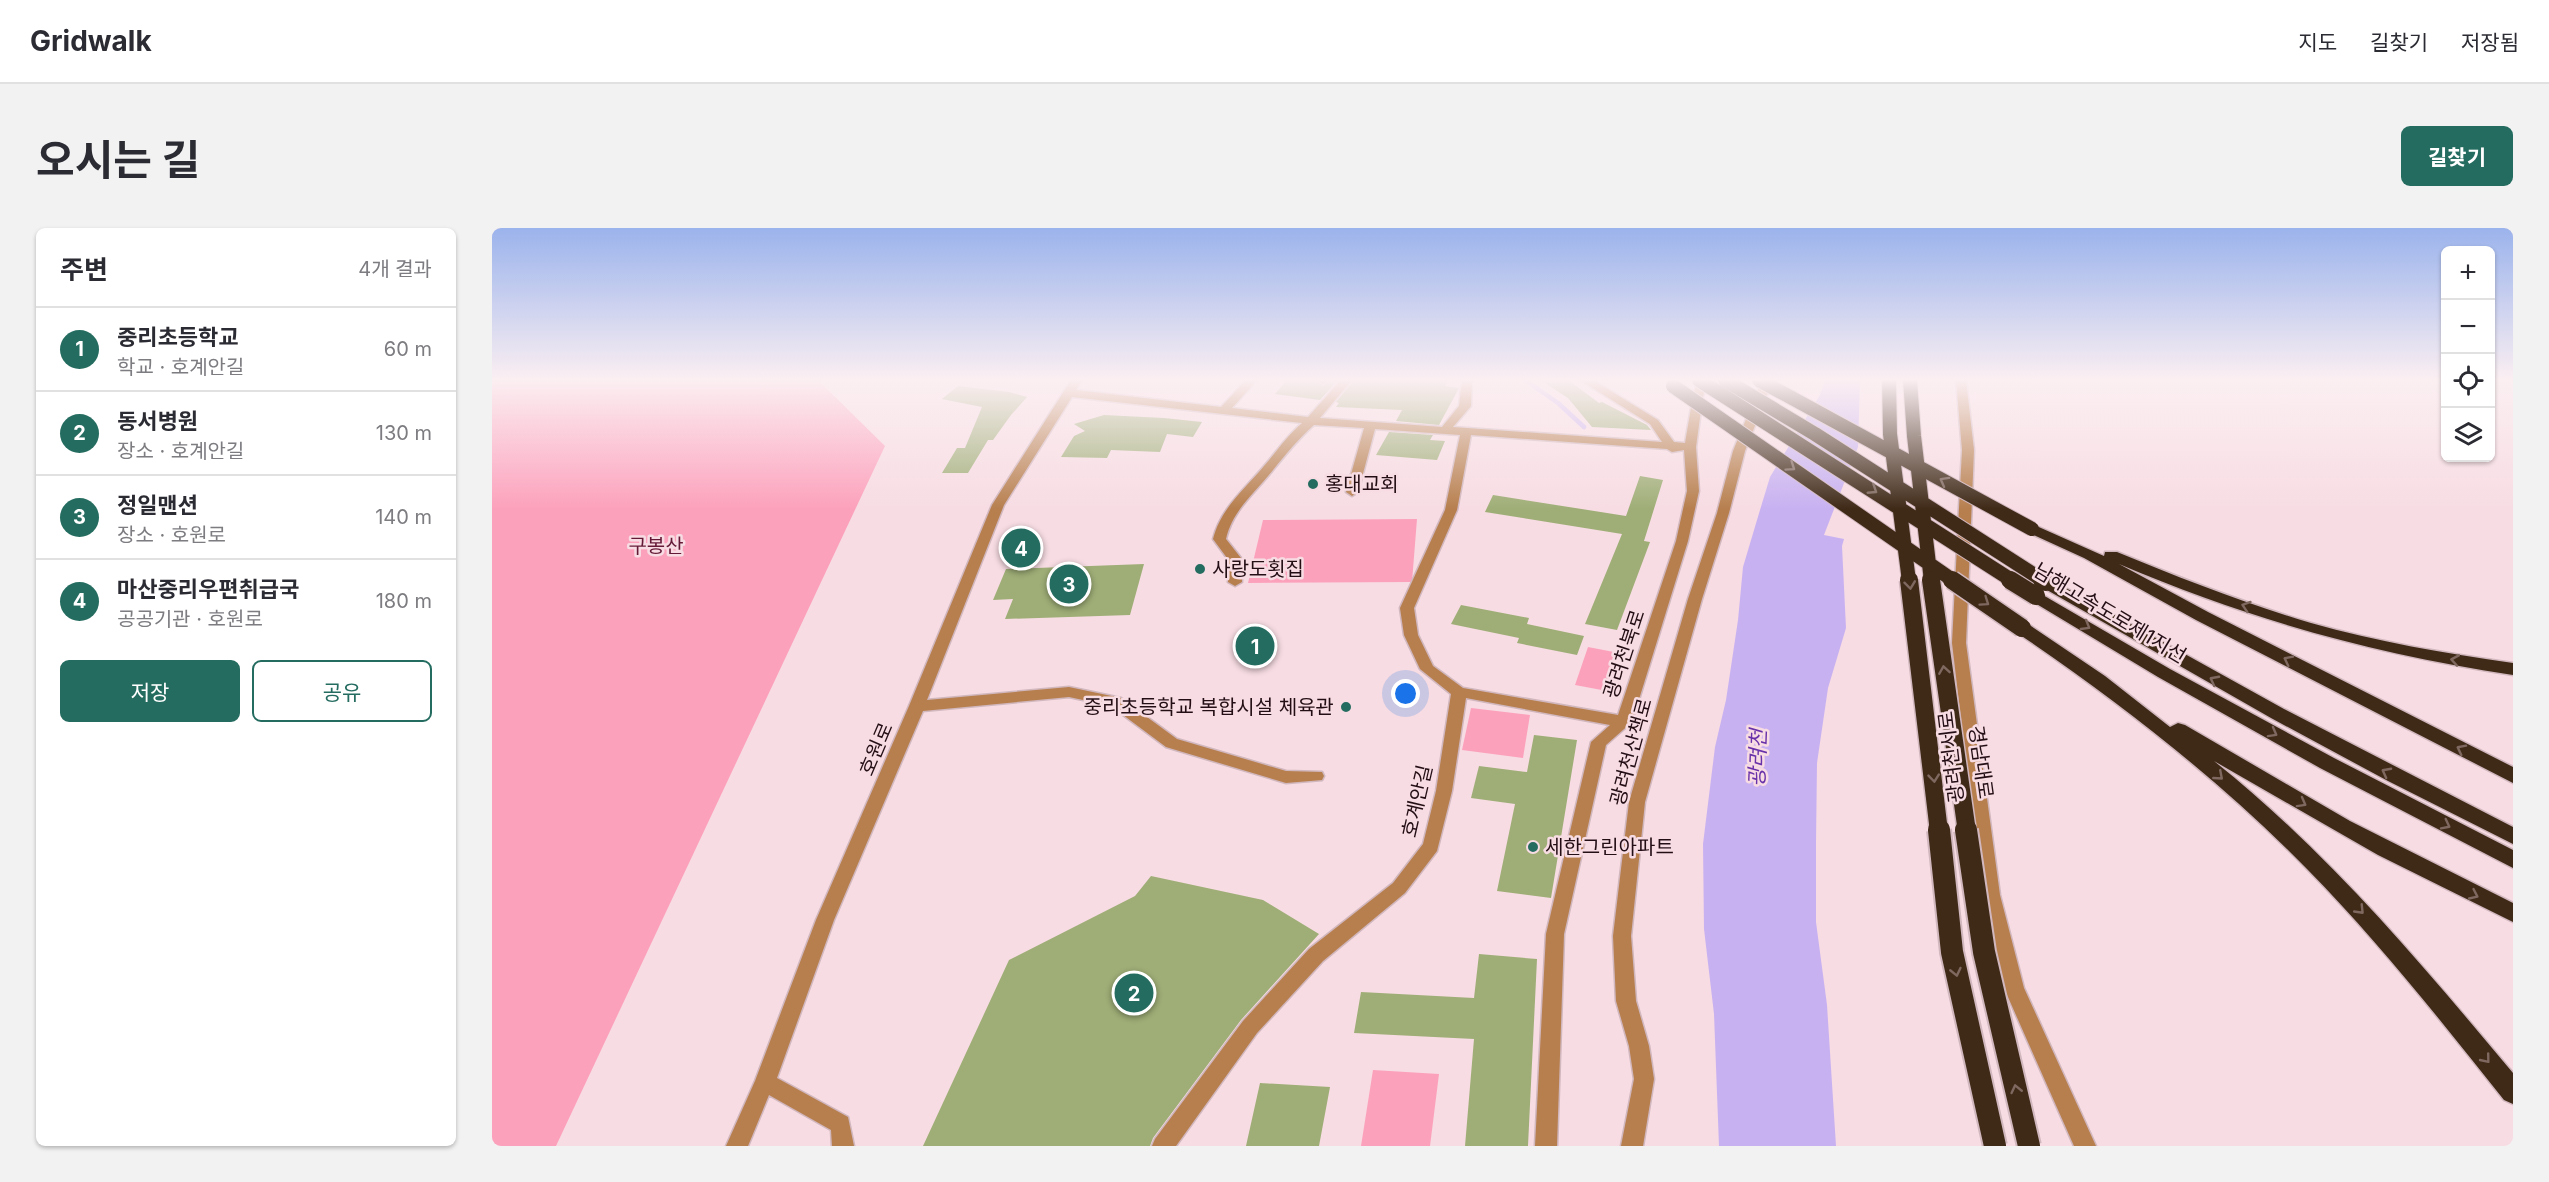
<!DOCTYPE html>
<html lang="ko">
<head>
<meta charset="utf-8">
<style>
  :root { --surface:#fff; --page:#f2f2f3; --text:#2b2b33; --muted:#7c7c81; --line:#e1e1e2; --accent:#256c60 }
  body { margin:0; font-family:Inter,"Noto Sans KR",sans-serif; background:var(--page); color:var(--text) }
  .controls { position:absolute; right:18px; top:18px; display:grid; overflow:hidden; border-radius:9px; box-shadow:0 2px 4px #0004 }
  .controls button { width:54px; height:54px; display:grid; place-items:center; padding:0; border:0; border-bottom:2px solid var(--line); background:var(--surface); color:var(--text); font:30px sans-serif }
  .you { position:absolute; left:914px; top:466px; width:21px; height:21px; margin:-15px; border:4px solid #fff; border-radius:50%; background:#1a73e8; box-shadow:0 0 0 9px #1a73e833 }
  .badge { display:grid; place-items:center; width:39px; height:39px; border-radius:50%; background:var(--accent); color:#fff; font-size:20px; font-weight:700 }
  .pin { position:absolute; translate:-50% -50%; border:3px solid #fff; box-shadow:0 2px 6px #0006 }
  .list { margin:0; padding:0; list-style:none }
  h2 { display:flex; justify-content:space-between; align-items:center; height:78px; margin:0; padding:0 24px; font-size:26px }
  h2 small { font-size:20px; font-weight:400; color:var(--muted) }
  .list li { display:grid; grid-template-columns:39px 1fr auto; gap:18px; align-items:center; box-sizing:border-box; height:84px; padding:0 24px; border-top:2px solid var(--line) }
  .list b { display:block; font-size:22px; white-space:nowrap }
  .list p { margin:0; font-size:20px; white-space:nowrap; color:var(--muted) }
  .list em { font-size:20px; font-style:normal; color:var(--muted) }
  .actions { display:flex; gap:12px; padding:18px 24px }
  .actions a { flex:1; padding:14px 0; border:2px solid var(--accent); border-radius:9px; text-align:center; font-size:21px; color:var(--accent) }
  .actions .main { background:var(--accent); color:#fff }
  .icon { flex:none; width:33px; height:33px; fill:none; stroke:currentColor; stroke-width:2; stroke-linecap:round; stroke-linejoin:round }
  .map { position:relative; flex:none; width:2021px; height:918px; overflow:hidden; border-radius:9px }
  header { display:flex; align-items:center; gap:36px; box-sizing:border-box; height:84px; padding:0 30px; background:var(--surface); border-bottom:2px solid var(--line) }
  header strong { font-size:28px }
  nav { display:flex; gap:33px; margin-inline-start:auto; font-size:21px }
  .intro { display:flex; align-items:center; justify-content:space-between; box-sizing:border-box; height:144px; padding:0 36px }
  h1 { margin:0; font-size:42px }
  .button { padding:15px 27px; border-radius:9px; background:var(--accent); color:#fff; font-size:21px; font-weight:700 }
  main { display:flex; gap:36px; padding:0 36px }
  aside { flex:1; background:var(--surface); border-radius:9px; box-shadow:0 2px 4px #0004 }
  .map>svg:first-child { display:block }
</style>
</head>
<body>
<header>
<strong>Gridwalk</strong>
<nav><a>지도</a><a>길찾기</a><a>저장됨</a></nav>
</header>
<div class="intro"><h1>오시는 길</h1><a class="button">길찾기</a></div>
<main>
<aside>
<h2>주변<small>4개 결과</small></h2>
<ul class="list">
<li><span class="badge">1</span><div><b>중리초등학교</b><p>학교 · 호계안길</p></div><em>60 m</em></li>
<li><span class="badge">2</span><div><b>동서병원</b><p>장소 · 호계안길</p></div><em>130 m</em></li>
<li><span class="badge">3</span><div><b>정일맨션</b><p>장소 · 호원로</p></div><em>140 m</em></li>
<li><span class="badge">4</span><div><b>마산중리우편취급국</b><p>공공기관 · 호원로</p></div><em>180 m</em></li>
</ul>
<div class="actions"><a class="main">저장</a><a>공유</a></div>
</aside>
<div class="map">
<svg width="2021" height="918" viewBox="0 0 2021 918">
  <rect width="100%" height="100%" fill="#f7dce3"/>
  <!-- green -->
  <path fill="#fca1bc" d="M 0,152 L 326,152 L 393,218 L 64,918 L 0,918 Z
    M 925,291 L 920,354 L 756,355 L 771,292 Z
    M 1096,419 L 1127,425 L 1115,463 L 1083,457 Z
    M 979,480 L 1038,487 L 1031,530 L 970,522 Z
    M 881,842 L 947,846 L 938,918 L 869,918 Z"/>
  <!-- water -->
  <path fill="#c8b1f1" d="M 1333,152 L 1368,152 L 1366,219 L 1332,307 L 1352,311 L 1350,318 L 1354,400 L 1336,460 L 1325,535 L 1324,615 L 1324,694 L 1335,777 L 1344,918 L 1227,918 L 1222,786 L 1212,701 L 1211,616 L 1223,519 L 1234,472 L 1246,392 L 1251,339 L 1265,292 L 1278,249 L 1328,167 Z"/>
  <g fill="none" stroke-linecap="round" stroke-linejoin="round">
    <!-- stream -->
    <path stroke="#c8b1f1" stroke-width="4.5" d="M 1033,152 L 1066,175 L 1092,199"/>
  </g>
  <!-- building -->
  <path fill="#9fae77" d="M 795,152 L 824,152 L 831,158 L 838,152 L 846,152 L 828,172 L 783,166 Z
    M 862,152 L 957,152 L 953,158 L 967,160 L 947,197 L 904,193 L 910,182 L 844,179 L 847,175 L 844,174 Z
    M 1048,152 L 1076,152 L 1107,175 L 1110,174 L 1155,197 L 1159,202 L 1100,199 L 1076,170 Z
    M 466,158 L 517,164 L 535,169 L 519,187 L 501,212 L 496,212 L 476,245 L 450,245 L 465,220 L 473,220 L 490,179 L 450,171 Z
    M 612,187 L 672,190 L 710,194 L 701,209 L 675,206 L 668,224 L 619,222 L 615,230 L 569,229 L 582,208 L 593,203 L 582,196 Z
    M 897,204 L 941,207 L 938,212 L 953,213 L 945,232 L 884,227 Z
    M 1148,248 L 1171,252 L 1152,313 L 1158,314 L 1125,402 L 1093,396 L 1130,306 L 993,284 L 1001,267 L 1134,288 Z
    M 652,336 L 638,387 L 513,391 L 521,371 L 501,372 L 514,341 Z
    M 969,377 L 1037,390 L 1035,396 L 1092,408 L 1085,427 L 1025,415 L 1027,410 L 959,396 Z
    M 1042,507 L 1085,512 L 1059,670 L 1005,663 L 1023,576 L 979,570 L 987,538 L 1035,544 Z
    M 659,648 L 771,672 L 827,706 L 749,792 L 661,910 L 658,918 L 431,918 L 517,732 L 643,668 Z
    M 987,726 L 1045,731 L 1036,918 L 973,918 L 982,811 L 862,805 L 869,764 L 982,770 Z
    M 768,855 L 838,859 L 827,918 L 754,918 Z"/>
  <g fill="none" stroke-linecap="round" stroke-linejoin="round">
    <defs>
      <path id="minor" d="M 579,152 L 590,152 L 584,162 L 729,179 L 754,152 L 765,152 L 740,180 L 816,189 L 849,152 L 860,152 L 828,190 L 950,199 L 967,178 L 970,152 L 980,152 L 979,178 L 961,199 L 1170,214 L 1158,196 L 1088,152 L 1101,152 L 1166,192 L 1182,214 L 1193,215 L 1201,168 L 1206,152 L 1217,152 L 1211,168 L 1204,219 L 1207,263 L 1196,313 L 1140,494 L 1114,517 L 1072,706 L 1065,918 L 1043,918 L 1054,706 L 1099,514 L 1118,497 L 974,470 L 960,563 L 945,623 L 913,665 L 831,733 L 765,805 L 684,918 L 660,918 L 663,911 L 751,793 L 817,721 L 901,655 L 931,616 L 944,563 L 959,466 L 928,441 L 912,407 L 908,380 L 953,282 L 968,207 L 883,201 L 866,264 L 860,268 L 854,264 L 872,200 L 822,197 C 806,211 794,226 781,242 C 763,265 741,281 734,311 L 749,330 L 750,354 L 743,358 L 736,354 L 735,330 L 721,311 C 729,280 752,262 772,238 C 785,223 795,208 810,195 L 580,169 L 512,277 L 435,472 L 577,459 L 629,470 L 685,511 L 794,543 L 830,544 L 832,548 L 830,552 L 794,555 L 674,519 L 619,478 L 577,469 L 431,483 L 342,692 L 285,850 L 356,889 L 362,918 L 340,918 L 339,902 L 277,867 L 256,918 L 234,918 L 263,853 L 324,692 L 417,478 L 500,277 ZM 979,207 L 1175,221 L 1180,224 L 1192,222 L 1195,263 L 1184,313 L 1126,487 L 971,460 L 941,438 L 926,407 L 922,380 L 965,282 Z
        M 826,152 L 836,152 L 836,153 L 831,156 Z
        M 1270,152 L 1281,152 L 1253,223 L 1237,285 L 1210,371 L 1153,574 L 1139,708 L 1144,773 L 1157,818 L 1162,851 L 1151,918 L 1129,918 L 1142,851 L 1137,818 L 1124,773 L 1121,708 L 1137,574 L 1196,371 L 1225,285 L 1241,223 Z
        M 1464,152 L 1474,152 L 1482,222 L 1474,415 L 1508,667 L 1532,760 L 1604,918 L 1582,918 L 1512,760 L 1490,667 L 1460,415 L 1470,222 Z"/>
      <path id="highway" d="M 1540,296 L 1612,328 L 1613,324 L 1625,324 C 1688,350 1752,375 1819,395 C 1885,414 1953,425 2021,435 L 2021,447 C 1879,425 1759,392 1627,336 L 1716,384 L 2021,539 L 2021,555 L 1704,392 L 1592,330 L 1535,304 L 1532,301 Z
        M 1554,349 L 1792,481 L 2021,599 L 2021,616 L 1896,553 L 1779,490 L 1548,358 L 1546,354 L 1548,350 Z
        M 1544,363 L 1678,441 L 1842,530 L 2021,622 L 2021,640 L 1828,540 L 1666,449 L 1538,372 L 1536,368 L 1538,364 Z
        M 1530,394 L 1536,396 L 1613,448 L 1678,499 L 1686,495 L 1693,497 L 1858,593 L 2021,675 L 2021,694 L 1886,627 L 1722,533 C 1836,624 1928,734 2021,845 L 2021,876 L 2012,872 C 1949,793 1886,713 1815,641 C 1728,552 1627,474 1524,404 L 1521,400 L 1524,396 Z"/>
    </defs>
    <!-- minor casing -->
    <use href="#minor" stroke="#d1b7be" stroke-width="3"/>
    <!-- highway casing -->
    <use href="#highway" stroke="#d1b7be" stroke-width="3"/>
    <!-- minor -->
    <use href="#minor" fill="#b77f4e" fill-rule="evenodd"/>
    <!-- highway -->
    <use href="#highway" fill="#3f2a18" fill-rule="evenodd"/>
    <defs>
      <path id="highway-bridge-far2" d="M 1207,152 L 1521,353
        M 1233,152 L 1323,206 L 1552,353
        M 1267,152 L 1540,301
        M 1397,152 L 1398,206 L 1417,353
        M 1418,152 L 1422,208 L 1439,353
        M 1181,158 L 1462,353"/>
      <path id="highway-bridge-far1" d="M 1417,352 L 1447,604
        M 1439,352 L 1475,604
        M 1460,352 L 1530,400
        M 1518,352 L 1544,368
        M 1550,352 L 1554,354"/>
      <path id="highway-bridge" d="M 1447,602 L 1460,724 L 1503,918
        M 1474,602 L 1492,724 L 1537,918"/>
    </defs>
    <!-- highway-bridge-far2 casing -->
    <use href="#highway-bridge-far2" stroke="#d1b7be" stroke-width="16" stroke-linecap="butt"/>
    <!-- highway-bridge-far1 casing -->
    <use href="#highway-bridge-far1" stroke="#d1b7be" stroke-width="21" stroke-linecap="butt"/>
    <!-- highway-bridge casing -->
    <use href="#highway-bridge" stroke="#d1b7be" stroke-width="26" stroke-linecap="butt"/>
    <!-- highway-bridge-far2 -->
    <use href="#highway-bridge-far2" stroke="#3f2a18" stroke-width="14"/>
    <!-- highway-bridge-far1 -->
    <use href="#highway-bridge-far1" stroke="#3f2a18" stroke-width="18"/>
    <!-- highway-bridge -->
    <use href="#highway-bridge" stroke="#3f2a18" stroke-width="22"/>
  </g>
  <!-- one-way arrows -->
  <defs><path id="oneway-chevron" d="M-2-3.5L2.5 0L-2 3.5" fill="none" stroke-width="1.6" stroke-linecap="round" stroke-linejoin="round" transform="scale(1.5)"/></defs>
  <g stroke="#7f685f">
    <use href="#oneway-chevron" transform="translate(1299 239) rotate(35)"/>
    <use href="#oneway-chevron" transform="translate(1452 253) rotate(-151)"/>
    <use href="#oneway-chevron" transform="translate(1381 262) rotate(33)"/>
    <use href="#oneway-chevron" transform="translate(1418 357) rotate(83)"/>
    <use href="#oneway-chevron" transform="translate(1493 374) rotate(35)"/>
    <use href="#oneway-chevron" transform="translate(1754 378) rotate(-162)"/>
    <use href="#oneway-chevron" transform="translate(1594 398) rotate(31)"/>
    <use href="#oneway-chevron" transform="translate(1796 432) rotate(-153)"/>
    <use href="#oneway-chevron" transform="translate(1963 432) rotate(-170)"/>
    <use href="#oneway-chevron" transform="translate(1452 442) rotate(-99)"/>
    <use href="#oneway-chevron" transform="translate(1722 452) rotate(-152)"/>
    <use href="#oneway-chevron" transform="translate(1781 505) rotate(29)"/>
    <use href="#oneway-chevron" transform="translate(1969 521) rotate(-153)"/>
    <use href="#oneway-chevron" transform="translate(1894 544) rotate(-152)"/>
    <use href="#oneway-chevron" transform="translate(1727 548) rotate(41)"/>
    <use href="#oneway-chevron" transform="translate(1442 550) rotate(84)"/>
    <use href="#oneway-chevron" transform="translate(1810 575) rotate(29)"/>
    <use href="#oneway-chevron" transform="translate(1954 597) rotate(27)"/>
    <use href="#oneway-chevron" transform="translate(1982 667) rotate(25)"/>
    <use href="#oneway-chevron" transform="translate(1868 682) rotate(46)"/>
    <use href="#oneway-chevron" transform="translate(1464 744) rotate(77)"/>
    <use href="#oneway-chevron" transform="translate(1994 831) rotate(51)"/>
    <use href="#oneway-chevron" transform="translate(1524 861) rotate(-103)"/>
  </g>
  <!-- sky -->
  <linearGradient id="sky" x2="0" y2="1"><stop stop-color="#9bb3ec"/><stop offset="0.54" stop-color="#fbeff2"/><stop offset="1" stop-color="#fbeff2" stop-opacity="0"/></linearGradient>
  <rect width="2021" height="281" fill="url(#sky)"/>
  <!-- markers -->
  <g fill="#256c60" stroke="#f7dce3" stroke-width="2">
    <circle cx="821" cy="256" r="6"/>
    <circle cx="708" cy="341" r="6"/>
    <circle cx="854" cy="479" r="6"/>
    <circle cx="1041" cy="619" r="6"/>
  </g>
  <g text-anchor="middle" stroke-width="5" stroke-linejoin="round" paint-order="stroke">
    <!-- poi labels -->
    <g font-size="20" fill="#240e15" stroke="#f7dce3" text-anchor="start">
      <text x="833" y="263">홍대교회</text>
      <text x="720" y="348">사랑도횟집</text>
      <text x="842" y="486" text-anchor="end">중리초등학교 복합시설 체육관</text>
      <text x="1053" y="626">세한그린아파트</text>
    </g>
    <!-- park labels -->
    <g font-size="20" fill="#641936" stroke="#f7dce3">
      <text x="164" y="325">구봉산</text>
    </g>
    <!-- street labels -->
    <g font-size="20" fill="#240e15" stroke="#f7dce3">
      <text transform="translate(1618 385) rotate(31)" y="7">남해고속도로제1지선</text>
      <text transform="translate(1132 426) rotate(-72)" y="7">광려천북로</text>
      <text transform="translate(384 521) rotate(-67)" y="7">호원로</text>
      <text transform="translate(1139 524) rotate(-75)" y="7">광려천산책로</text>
      <text transform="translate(1459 529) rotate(-97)" y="7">광려천서로</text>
      <text transform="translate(1489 534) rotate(82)" y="7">경남대로</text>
      <text transform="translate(925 573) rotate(-77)" y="7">호계안길</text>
    </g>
    <!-- water labels -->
    <g font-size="21" font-style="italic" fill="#6931a9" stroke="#f7dce3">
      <text transform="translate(1266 530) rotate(-88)" y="7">광려천</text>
    </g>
  </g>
</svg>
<div class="controls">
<button>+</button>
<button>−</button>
<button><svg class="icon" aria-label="locate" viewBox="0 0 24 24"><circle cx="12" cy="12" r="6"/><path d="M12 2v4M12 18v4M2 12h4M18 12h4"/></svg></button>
<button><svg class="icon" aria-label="layers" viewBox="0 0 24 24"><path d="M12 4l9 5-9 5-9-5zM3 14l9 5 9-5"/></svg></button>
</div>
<div class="you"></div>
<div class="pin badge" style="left:763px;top:418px">1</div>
<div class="pin badge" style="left:642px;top:765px">2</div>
<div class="pin badge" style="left:577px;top:356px">3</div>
<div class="pin badge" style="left:529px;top:320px">4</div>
</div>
</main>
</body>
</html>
